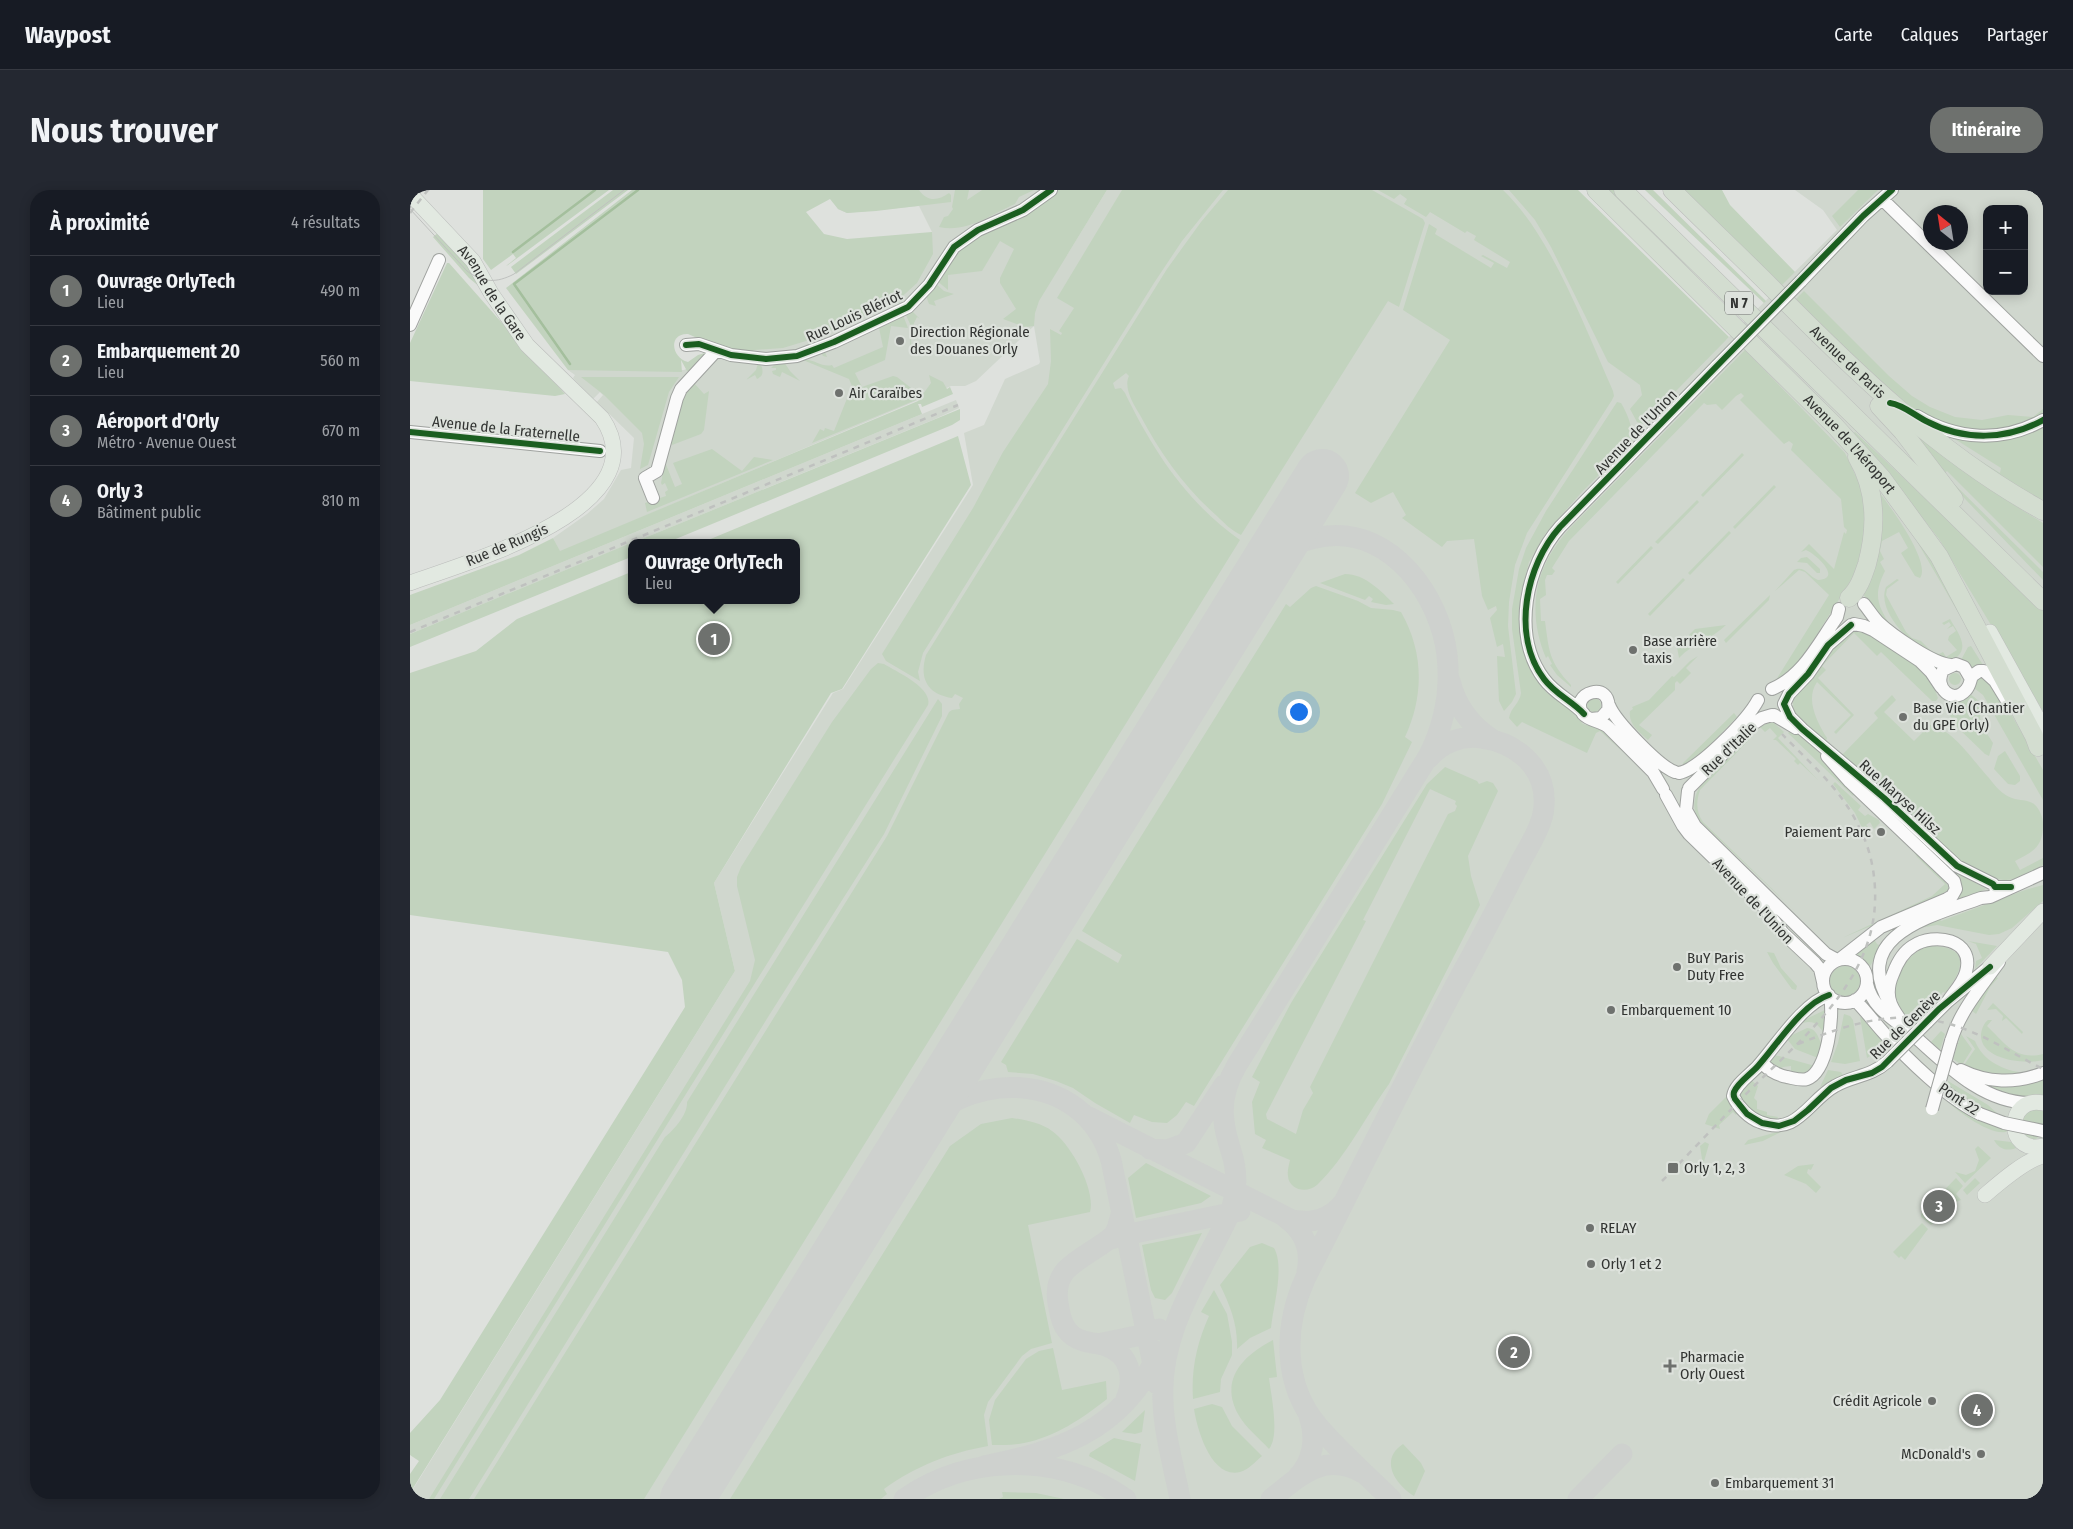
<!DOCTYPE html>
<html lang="fr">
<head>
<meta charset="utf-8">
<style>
  :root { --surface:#171b24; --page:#242831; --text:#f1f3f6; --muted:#9ea1a6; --line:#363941; --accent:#6e716e }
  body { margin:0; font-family:"Fira Sans Condensed",sans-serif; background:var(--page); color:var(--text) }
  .controls { position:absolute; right:15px; top:15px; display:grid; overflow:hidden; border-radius:10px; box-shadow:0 2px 12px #0003 }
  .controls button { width:45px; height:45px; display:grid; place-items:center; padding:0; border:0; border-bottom:1px solid var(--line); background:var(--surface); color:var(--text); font:25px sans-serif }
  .compass { position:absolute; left:1513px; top:15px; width:45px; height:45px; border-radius:50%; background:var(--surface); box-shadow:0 2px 12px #0003; rotate:330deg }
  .you { position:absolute; left:888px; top:521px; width:18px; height:18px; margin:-12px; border:4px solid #fff; border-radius:50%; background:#1a73e8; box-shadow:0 0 0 8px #1a73e833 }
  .badge { display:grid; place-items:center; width:32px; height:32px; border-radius:50%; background:var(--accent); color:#fff; font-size:16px; font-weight:700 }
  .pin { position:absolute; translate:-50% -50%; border:2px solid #fff; box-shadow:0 1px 5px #0006 }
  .popup { position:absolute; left:218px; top:349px; width:172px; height:65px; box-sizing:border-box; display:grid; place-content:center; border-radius:10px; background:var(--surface); filter:drop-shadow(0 1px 4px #0005); font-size:16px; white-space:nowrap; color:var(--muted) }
  .popup b { font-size:19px; color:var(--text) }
  .popup::after { content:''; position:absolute; left:50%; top:100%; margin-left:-10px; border:10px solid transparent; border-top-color:var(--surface) }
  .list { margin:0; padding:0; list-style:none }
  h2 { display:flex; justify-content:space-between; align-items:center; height:65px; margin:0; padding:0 20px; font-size:21px }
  h2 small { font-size:16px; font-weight:400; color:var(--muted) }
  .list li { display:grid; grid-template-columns:32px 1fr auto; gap:15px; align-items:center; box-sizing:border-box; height:70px; padding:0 20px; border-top:1px solid var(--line) }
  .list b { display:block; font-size:19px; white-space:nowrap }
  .list p { margin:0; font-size:16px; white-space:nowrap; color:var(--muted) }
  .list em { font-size:16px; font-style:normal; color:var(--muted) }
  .map { position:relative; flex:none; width:1633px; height:1309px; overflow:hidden; border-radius:20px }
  header { display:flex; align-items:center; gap:30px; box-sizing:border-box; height:70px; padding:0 25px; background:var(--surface); border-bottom:1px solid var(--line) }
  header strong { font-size:24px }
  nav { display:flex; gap:28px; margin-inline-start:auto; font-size:18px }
  .intro { display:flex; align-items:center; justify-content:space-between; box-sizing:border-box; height:120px; padding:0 30px }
  h1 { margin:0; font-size:35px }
  .button { padding:12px 22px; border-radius:20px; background:var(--accent); color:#fff; font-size:18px; font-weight:700 }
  main { display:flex; gap:30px; padding:0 30px }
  aside { flex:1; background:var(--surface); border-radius:20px; box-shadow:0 2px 12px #0003 }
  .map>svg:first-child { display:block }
</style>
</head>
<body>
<header>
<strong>Waypost</strong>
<nav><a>Carte</a><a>Calques</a><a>Partager</a></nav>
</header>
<div class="intro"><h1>Nous trouver</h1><a class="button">Itinéraire</a></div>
<main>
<aside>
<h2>À proximité<small>4 résultats</small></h2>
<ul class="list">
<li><span class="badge">1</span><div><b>Ouvrage OrlyTech</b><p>Lieu</p></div><em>490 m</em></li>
<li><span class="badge">2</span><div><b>Embarquement 20</b><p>Lieu</p></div><em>560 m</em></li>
<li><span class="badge">3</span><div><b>Aéroport d'Orly</b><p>Métro · Avenue Ouest</p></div><em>670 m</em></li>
<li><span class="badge">4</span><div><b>Orly 3</b><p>Bâtiment public</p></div><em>810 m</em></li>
</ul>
</aside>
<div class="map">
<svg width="1633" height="1309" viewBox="0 0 1633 1309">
  <rect width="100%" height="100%" fill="#dee1dd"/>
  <!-- built -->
  <path fill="#d0d7ce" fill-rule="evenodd" d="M 419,0 L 659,0 L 657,65 L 697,0 L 1136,0 L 1316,150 L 1427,40 L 1413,20 L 1385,0 L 1633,0 L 1633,1309 L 0,1309 L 0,1304 L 325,781 L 304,693 L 423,503 L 433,499 L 563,295 L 554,243 L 574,235 L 595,189 L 629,174 L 630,172 L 624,136 L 566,191 L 555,196 L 541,196 L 150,362 L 143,348 L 177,324 L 194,309 L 211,280 L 221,278 L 224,248 L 187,212 L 193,205 L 190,202 L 183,209 L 163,188 L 165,185 L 158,180 L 274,180 L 323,155 L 522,42 L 509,16 L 437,23 L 428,19 ZM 1577,19 L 1614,19 L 1614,101 L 1577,101 ZM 1520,22 L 1550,22 L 1550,52 L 1520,52 Z
    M 546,210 L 549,218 L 525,229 L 0,444 L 0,435 Z"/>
  <!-- green -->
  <path fill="#c2d3be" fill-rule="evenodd" d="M 73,0 L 199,0 L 98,75 L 96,76 L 106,68 L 103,64 L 81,80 L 73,69 Z
    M 203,0 L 218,0 L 106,84 L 101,77 Z
    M 222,0 L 509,0 C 517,12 528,11 539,3 L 541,5 L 541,12 L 466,21 L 437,23 L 428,19 L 420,9 L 396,22 L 414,44 L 437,49 L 522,42 L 523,64 L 507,93 L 485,113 L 396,151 L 373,158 L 344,160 L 340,164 L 317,161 L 278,144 C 258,143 261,168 278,172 L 288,165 L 295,163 L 298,166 L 295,169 L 290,169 L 279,181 L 277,181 L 271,170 L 272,182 L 158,180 L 96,98 Z
    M 545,0 L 559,0 L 557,10 L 572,0 L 624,0 L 609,7 L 605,14 C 580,25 557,43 529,37 L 534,27 L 538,26 L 543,19 L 542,17 Z
    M 647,0 L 697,0 L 629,111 L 625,123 L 624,136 L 615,137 L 593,129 L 606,119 L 590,93 L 590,88 L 604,59 L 590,51 L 572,81 L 538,85 L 538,100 L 526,90 L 545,63 L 567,44 L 640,7 Z
    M 712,0 L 813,0 L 772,51 L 744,93 L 513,463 L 508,482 L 510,491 L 476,471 L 472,464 L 563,318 L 593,262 L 638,194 L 641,171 L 640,139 L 651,145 L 652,143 L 649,141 L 664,118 L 647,108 Z
    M 818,0 L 962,0 L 1013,29 L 1015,33 L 989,117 L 978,111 L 831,345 C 822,341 814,333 807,326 C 775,298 750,263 730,225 C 724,215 713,198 719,186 L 716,183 L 703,193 L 705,199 L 711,198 L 715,203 C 742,259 777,313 830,350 L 234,1309 L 64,1309 L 477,646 L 539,522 L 542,520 L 550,519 L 549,514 L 553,508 L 545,504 L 542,508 C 517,504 509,488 516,465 L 757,79 L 791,32 Z
    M 968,0 L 1093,0 C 1142,47 1175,138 1203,201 L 1204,206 L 1202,210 L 1117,343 L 1105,375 L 1099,412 L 1098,436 L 1106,504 L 1102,512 L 1094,521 L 1089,511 L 1087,466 L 1095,467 L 1093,454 L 1087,457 L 1080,428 L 1087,420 L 1086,416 L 1078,420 L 1072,406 L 1064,349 L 1037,351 L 1032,357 L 992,328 L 996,325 L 983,302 L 961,313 L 945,303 L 1040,150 L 993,120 L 1019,34 L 1027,39 L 1025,44 L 1081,78 L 1084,73 L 1071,66 L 1073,65 L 1097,78 L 1100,72 L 1064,50 L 1066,46 L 1057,41 L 1055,43 L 1020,22 L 1016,27 L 994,14 L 997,9 L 990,4 L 984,9 Z
    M 1099,0 L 1168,0 L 1319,147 L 1265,202 L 1264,207 L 1237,235 L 1227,232 L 1220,219 L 1232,205 L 1230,195 L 1198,172 L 1141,57 L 1125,30 Z
    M 1198,0 L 1208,0 L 1338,128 L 1335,132 Z
    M 1235,0 L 1243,0 L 1356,111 L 1354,113 Z
    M 1274,0 L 1312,0 L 1320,15 L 1385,82 L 1372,95 Z
    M 1448,0 L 1468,0 L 1430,37 L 1422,26 Z
    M 29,42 L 58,73 L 71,98 L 59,88 L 23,47 Z
    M 37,73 L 39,73 L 155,204 L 145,206 L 0,191 L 0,153 Z
    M 524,92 L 534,101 L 544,104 L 524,111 L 526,116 L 519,114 L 516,106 Z
    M 1394,101 L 1479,186 L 1502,206 L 1520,217 L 1545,227 L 1572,230 L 1598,225 L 1623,227 L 1633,219 L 1633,225 L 1624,231 L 1582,242 L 1558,240 L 1513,226 L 1495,212 L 1452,175 L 1386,109 Z
    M 502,121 L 510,129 L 507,127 C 500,139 500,151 503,164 L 502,165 L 500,156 L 501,136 L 495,123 Z
    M 493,125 L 498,138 L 481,136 L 475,170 L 445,183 L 452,197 L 483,186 L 487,187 L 510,205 L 506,210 L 402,253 L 410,239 L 414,241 L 415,238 L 424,241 L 442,196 L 439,189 L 393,170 C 403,168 412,178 422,175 L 424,178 L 473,157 L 469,138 L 415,162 L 417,167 L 413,166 L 411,163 Z
    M 1335,160 L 1435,263 L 1458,312 L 1450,376 L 1384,481 L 1366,490 L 1419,405 L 1395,382 L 1389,380 L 1365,401 L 1384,380 C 1395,375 1398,386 1408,390 C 1433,389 1406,364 1396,360 L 1391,362 L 1399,354 L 1424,379 L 1434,342 L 1436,344 L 1437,340 L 1434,337 L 1431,309 L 1381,260 L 1383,254 L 1379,251 L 1374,254 L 1330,210 L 1334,206 L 1331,203 L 1326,206 L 1312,220 L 1306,214 L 1297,215 L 1294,213 L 1159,351 L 1142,378 L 1145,381 L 1142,385 L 1137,385 L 1135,390 L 1136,405 L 1130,409 L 1131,431 L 1135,431 C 1139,461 1139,472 1161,495 L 1161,497 L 1147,485 L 1140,475 L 1142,474 L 1138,466 L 1136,468 C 1115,418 1126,373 1163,335 Z
    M 367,172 L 374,172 L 380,181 L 390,191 L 372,182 L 370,187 L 363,184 L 362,181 L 366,180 L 366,178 L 361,178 Z
    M 348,173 L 352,177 C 353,183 353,186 347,189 L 345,185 L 336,190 L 346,180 Z
    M 519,185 L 533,192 L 537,199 L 540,197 L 543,204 L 512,217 L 511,214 L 508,214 L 512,224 L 0,435 L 0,405 L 109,365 L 143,348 L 150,361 L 508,211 L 521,193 Z
    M 171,187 L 269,187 L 259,202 L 238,275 L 230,279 L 234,254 L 232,243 L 194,205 Z
    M 284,193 L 294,204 L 299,201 L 294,240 L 291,244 L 262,255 L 261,253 L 273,205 Z
    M 1207,212 L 1211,213 C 1218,225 1223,237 1222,252 L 1171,303 L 1135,344 L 1119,372 L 1110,408 L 1110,435 L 1113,456 L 1118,475 L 1127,491 L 1137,503 L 1158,517 L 1173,534 L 1190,539 L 1214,563 L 1190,541 L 1186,543 L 1177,563 L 1112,532 L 1107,537 L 1099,528 C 1101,517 1110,513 1111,503 L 1102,439 L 1102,419 L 1109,379 L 1116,358 L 1136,321 Z
    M 550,219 L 550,230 L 542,235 L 256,353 L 222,353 Z
    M 1484,223 C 1532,262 1579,301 1633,333 L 1633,377 L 1537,281 L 1534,284 L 1633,382 L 1633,390 L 1532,285 Z
    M 1633,235 L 1633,314 L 1523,241 L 1590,283 L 1591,278 L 1540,246 Z
    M 1445,242 L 1633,420 L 1633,521 L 1529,349 L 1480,287 L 1441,245 Z
    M 548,246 L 561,295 L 432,499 L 421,503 L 304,693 L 325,781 L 0,1303 L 0,1284 L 9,1271 L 0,1265 L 0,1243 L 30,1210 L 275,817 L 272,790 L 258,762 L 0,725 L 0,483 L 66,461 L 107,429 L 221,382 L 222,410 L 386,410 L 386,353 L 291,353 Z
    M 302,259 L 332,281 L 344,267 L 363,270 L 237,322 L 235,313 L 256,306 L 255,302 L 258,300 L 255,293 L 252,295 L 251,293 L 255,272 L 265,297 L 272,294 L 263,273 Z
    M 1332,263 L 1334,265 L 1293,307 L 1291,305 Z
    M 1364,295 L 1366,297 L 1325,339 L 1323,337 Z
    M 1466,298 C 1477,312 1522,372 1510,388 L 1505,386 L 1491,363 L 1498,358 L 1489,342 L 1472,351 L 1470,361 L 1474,369 L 1470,372 L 1475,381 C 1463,405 1467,415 1482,438 L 1451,402 Z
    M 1287,310 L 1289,312 L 1248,354 L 1245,352 Z
    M 1319,341 L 1321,343 L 1280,385 L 1278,383 Z
    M 1505,348 L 1513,350 L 1601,514 Z
    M 221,353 L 221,367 L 0,457 L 0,444 Z
    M 1241,356 L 1243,358 L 1208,394 L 1206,392 Z
    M 1397,367 L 1410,379 L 1410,383 L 1407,383 L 1397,373 L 1387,372 L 1391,368 Z
    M 935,384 C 955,384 971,401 984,414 L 976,415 L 961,412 L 963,409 L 959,406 L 955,410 L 910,393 Z
    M 1273,388 L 1275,390 L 1240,426 L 1238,424 Z
    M 1487,389 L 1489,390 L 1477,399 L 1476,405 L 1496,442 L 1502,448 L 1511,451 L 1521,461 L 1529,464 L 1533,462 L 1536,467 L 1547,460 L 1538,450 L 1539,446 L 1546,441 L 1543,436 L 1537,439 L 1541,435 L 1539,432 L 1534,435 L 1532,433 L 1540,429 C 1546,440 1560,456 1547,467 C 1543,470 1537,471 1532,470 C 1509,463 1465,424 1476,397 Z
    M 906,396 L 948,411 L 961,418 L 983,420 L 991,422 C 1014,462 1014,506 995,547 L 1002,552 L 972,614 L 784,916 L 776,912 L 767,925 L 757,933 L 742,932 L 724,925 L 720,933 L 685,913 L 663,898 L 646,891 L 623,884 L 598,882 L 596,875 L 591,872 L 667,749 L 708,773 L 712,765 L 672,741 L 876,414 L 880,417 L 901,398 Z
    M 1360,405 L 1359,410 L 1316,453 L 1314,450 Z
    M 1316,435 C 1302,449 1283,453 1269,468 L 1267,457 L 1285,439 Z
    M 1443,442 L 1453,442 L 1462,446 L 1504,473 L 1522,492 L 1528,508 L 1526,511 L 1522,511 L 1471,462 L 1467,466 L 1444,443 L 1412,476 L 1416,480 L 1408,488 L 1444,525 L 1426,544 L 1424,542 L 1441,525 L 1407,492 C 1395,509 1407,532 1417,548 L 1416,551 C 1401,538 1378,528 1384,507 L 1425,456 Z
    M 1561,456 L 1573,475 L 1562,477 L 1551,470 L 1558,457 Z
    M 1288,466 L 1276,478 L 1281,483 L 1270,494 L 1267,491 L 1265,493 L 1265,500 L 1229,535 L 1242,545 L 1238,550 C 1229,542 1218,534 1220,521 L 1223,519 L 1222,517 L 1239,510 L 1262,486 L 1264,487 L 1280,471 Z
    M 468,473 L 474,474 C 487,482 523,498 518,515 L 24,1309 L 19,1309 L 340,791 L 345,770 L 327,696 L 327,687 L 331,677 L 422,532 L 461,479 Z
    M1539 489a6 6 0 1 1 12 0a6 6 0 1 1-12 0Z
    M 1570,486 L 1586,498 L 1633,580 L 1633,610 L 1573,505 L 1564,498 L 1566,491 Z
    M 1560,504 C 1579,517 1567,519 1571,532 C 1573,539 1579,546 1583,553 L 1579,566 L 1575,564 L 1547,537 L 1537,521 L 1545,511 Z
    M 1482,505 L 1486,510 L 1474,522 L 1504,551 L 1520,535 C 1543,539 1564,572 1579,588 C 1584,595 1594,606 1602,608 C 1610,611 1617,609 1624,614 C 1630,619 1633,628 1633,635 C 1633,657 1623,662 1605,671 L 1610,680 L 1633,668 L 1633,675 C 1622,681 1607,691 1594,690 C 1555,687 1505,628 1476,602 C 1462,589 1447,577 1432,565 L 1468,528 L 1464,523 Z
    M1177 515a7 7 0 1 1 14 0a7 7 0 1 1-14 0Z
    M 528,509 L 532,514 L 532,526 L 474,644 L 358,827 L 59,1309 L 30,1309 L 255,947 C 264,940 278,924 277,912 Z
    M 1324,523 L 1327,527 L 1294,561 L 1273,575 L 1273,573 Z
    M 1358,533 L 1364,533 L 1374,542 L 1368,548 L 1408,590 L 1390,573 L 1388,575 L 1384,571 L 1386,569 L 1366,550 L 1363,550 L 1367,546 L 1360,538 L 1355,542 L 1350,537 Z
    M 1383,539 L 1401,551 L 1445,603 L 1443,606 L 1378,543 Z
    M 1340,545 L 1342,547 L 1290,600 C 1286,612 1286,622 1293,632 L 1388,724 L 1290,631 C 1282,621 1283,609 1289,598 Z
    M 1595,561 L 1610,586 L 1610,591 L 1605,595 L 1598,594 L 1584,579 L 1588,566 Z
    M 1035,577 L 1067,591 L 1069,594 L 1077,591 L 1083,593 L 1088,601 L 1058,666 L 1061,686 L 1070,715 L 979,894 C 955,927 937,966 907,995 C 897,1004 879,1000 878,986 C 877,981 879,975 880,970 L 852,958 L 856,950 L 845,944 L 842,912 L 850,892 L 842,887 L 881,813 L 1017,594 ZM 1020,599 L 1046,611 L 1045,614 L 1047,616 L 1045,621 L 1038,624 L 900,897 L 903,903 L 893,920 L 886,944 L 857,929 L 856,924 L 956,731 L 953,730 Z
    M 1425,592 L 1451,616 L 1448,620 L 1455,626 L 1458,624 L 1469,630 L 1470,633 L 1464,639 L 1460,632 L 1456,635 L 1462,640 L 1456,646 L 1445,623 L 1423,594 Z
    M 1492,631 L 1544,680 L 1576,699 L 1545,712 L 1549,702 Z
    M 1502,659 L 1535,692 L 1538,696 L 1538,701 L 1485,726 L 1432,748 L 1522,706 L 1535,694 L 1507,667 Z
    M 1633,695 L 1633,711 L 1602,738 L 1589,744 L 1579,745 L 1527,735 L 1504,739 L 1530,729 L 1531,731 L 1615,700 Z
    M 1464,749 L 1467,754 L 1473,757 L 1466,771 L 1464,770 L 1460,776 L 1445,764 Z
    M 1558,751 L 1587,756 L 1565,779 L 1566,771 L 1572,768 L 1566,754 Z
    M 1517,756 C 1557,755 1558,775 1535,803 L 1533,802 L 1528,808 L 1529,810 L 1519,822 L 1509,814 L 1496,827 L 1485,809 L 1490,813 L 1485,807 C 1484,784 1497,765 1517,756 Z
    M 1357,762 L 1364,763 L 1371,778 L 1387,796 L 1386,800 L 1382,799 L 1363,773 Z
    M1420 791a15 15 0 1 1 30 0a15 15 0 1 1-30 0Z
    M 1586,787 L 1588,788 L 1580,797 L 1566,824 L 1561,820 Z
    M 1583,813 L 1613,842 L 1612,844 L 1596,828 L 1592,831 L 1593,826 L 1586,819 L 1577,820 Z
    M 1509,817 L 1517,823 L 1504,836 L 1497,829 Z
    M 1415,820 L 1417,824 L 1415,845 C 1407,832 1402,829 1387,835 L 1393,827 L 1396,829 Z
    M 1434,824 L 1440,826 L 1443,830 L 1450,871 L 1435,874 L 1421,872 L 1428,853 Z
    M 1450,827 L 1453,828 L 1474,854 L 1471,859 L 1457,868 Z
    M 1578,830 L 1582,830 L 1577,836 C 1595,853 1605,871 1633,864 L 1633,870 C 1615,875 1569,870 1571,844 C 1572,838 1574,833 1578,830 Z
    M 1397,838 C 1406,838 1408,847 1411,853 L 1408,868 L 1385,859 L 1377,849 L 1378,847 Z
    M 1531,841 L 1535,844 L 1530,860 L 1521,852 Z
    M 1551,844 L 1562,859 L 1552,875 L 1543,869 Z
    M 1556,846 L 1565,851 C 1573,871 1594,881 1615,883 C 1595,886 1578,883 1559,878 L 1558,875 L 1556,877 L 1554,875 L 1565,859 Z
    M 1365,865 L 1405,876 L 1397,884 L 1386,884 L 1381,881 L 1381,876 L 1373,877 L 1367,881 L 1356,872 Z
    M 1418,880 L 1431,882 L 1433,885 L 1410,897 Z
    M 1633,888 L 1633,905 C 1622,903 1612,909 1601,907 C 1589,904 1576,895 1564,889 Z
    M 1340,889 L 1348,896 L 1344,908 L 1347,911 L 1347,919 L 1357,922 L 1357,925 L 1368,927 L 1366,931 L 1352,929 L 1329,910 L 1328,901 L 1330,903 Z
    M 1538,891 L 1578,915 L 1589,925 L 1565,914 L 1537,895 Z
    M 1318,905 L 1328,921 L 1326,925 L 1323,922 L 1309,935 L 1310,939 L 1295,934 L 1299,924 Z
    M 1535,909 L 1568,930 L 1598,941 C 1584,949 1544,919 1535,909 Z
    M 1633,918 L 1633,943 L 1621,953 L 1616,950 L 1609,928 L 1615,920 Z
    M 602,928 C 616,930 631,933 642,941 C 661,954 686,1000 680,1022 L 618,1035 L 642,1153 L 621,1159 L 612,1166 L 578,1212 L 574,1225 L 578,1256 C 539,1263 506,1276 474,1299 L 477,1304 L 471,1309 L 320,1309 L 540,956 L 571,934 Z
    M 1375,940 L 1353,951 L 1334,955 L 1338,950 Z
    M 1584,950 L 1601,952 L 1606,958 C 1596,962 1588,958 1584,950 Z
    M 1295,952 L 1299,954 L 1291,982 L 1289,983 L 1292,969 L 1290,956 Z
    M 1568,956 L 1581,968 L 1555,993 L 1545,982 L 1556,985 L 1565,981 L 1569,970 L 1565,959 Z
    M 736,973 L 801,1006 L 791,1013 L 726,1028 L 718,988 Z
    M 1404,974 L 1401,980 L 1398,979 L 1397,983 L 1411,997 L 1406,1003 L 1396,994 L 1374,985 L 1388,976 Z
    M 1546,988 L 1553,996 L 1546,1004 L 1551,1010 L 1544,1013 L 1521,1035 L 1511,1027 L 1511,1024 Z
    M 1565,988 L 1570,993 L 1557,1005 L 1553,1000 Z
    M 1512,1033 L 1518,1039 L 1495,1070 L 1491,1066 L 1489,1068 L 1483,1062 Z
    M 792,1043 L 762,1103 L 755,1110 L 745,1108 L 741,1100 L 732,1055 Z
    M 852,1053 L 864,1058 C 875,1077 863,1117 861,1138 L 840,1148 L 827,1159 C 828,1135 820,1115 810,1095 L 840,1057 Z
    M 804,1100 L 817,1124 L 822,1152 L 822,1165 L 811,1189 L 810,1202 L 783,1209 C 781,1179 787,1153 799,1126 L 791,1122 Z
    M 863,1150 L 867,1187 L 859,1188 C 861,1205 870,1246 859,1259 C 849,1248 835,1237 828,1224 C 809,1189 834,1165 863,1150 Z
    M 643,1158 L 652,1200 L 696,1191 L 697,1209 C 673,1228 645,1247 614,1253 C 603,1255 592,1255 582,1255 L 579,1230 L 585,1210 L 616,1169 L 629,1161 Z
    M 802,1214 L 812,1217 L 822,1236 L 852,1266 C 845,1272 838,1280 830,1282 C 801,1289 787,1239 784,1219 Z
    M 735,1220 L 732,1242 L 725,1244 L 712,1242 Z
    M 704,1248 L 731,1254 L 725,1291 L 679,1266 L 680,1263 Z
    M 993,1254 L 1011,1273 L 1015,1281 L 1004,1306 C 985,1294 969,1270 993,1254 Z
    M 592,1302 L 626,1303 L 654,1309 L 589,1309 L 593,1307 Z"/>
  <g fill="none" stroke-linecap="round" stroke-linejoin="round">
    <!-- stream -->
    <path stroke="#a4bf9d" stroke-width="2.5" d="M 103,62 L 185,0
      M 160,174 L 104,94 L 228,0"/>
    <!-- taxiway -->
    <path stroke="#ced1ce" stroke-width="21" d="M 1040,491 C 1046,516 1061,536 1083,550
      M 679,927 L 882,1030 C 902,1034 920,1029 933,1013
      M 502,947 C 554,877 674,878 701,970 L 747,1194
      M 740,959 L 757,960 L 776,953 L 814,895
      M 711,1025 L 707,1039 L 703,1046 C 689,1058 669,1067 656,1080 C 648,1089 646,1101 648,1113 C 650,1125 652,1138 663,1146 C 674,1154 685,1152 696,1156 C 720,1164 725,1188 716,1209
      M 876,1028 C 894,1041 902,1059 897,1082
      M 701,1049 L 715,1045 L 830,1021
      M 688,1154 L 736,1144 L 749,1139
      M 574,1276 C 648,1261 709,1242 746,1168
      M 887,1288 C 903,1271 907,1248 899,1226
      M 494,1309 C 560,1263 650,1263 716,1309
      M 770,1309 C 764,1277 754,1244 753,1211 C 749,1141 791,1084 820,1023 C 827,1003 828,982 821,961 C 818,951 815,942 814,931 C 811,911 817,892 827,875 L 1019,565 C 1035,533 1041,500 1037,465 C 1030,406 982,339 917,346 C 899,348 882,354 868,366 C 859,373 853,383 846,393
      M 861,1309 C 890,1286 914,1261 953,1283
      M 981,1309 C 957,1285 930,1262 908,1236 C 872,1194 874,1136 895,1089 C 947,987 997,885 1051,785 C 1071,749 1090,712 1109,675 C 1118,657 1133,636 1134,616 C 1137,578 1107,553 1072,548 C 1051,545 1031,553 1018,569
      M 1168,1309 L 1212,1264"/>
    <!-- runway -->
    <path stroke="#ced1ce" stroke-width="54" d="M 277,1309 L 912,286"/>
    <defs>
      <path id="minor" d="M 1472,9 L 1633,166
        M 1391,91 L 1453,26 L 1482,0
        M 0,135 L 29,70
        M 276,155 L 289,154 L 321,165 L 356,169 L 387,166 L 424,152 L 498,117 L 519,95 L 544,57 L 568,40 L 613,20 L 641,0
        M 1507,226 C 1547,250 1592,253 1633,230
        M 0,242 L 190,261
        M 243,308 L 235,288 L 247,281 L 267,208 L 271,199 L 306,161
        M 1454,414 C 1459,420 1463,427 1469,433 C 1482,445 1523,474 1541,475
        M 1444,434 L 1454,436 L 1463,440 L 1510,471 L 1521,482 L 1531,497
        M 1441,435 L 1418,455 L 1398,484 L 1379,504 L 1374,514 L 1380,527 L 1392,539 L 1474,608 L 1547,676 L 1583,694 L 1585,697 L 1601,697
        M 1561,489 L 1554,477 L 1546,474 L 1533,480 C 1523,498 1543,515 1556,500 C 1560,496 1560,491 1562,486 L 1569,481 L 1574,481 L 1585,491 L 1596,509
        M 1362,499 C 1393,486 1408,454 1427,427 L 1429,419
        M 1199,515 C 1205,531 1250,577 1265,582
        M 1174,524 C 1162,511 1145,504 1134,489 C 1101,445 1116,375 1150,337 L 1307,176
        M 1364,525 L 1386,538
        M 1181,529 L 1191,528 L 1198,520 C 1203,489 1158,503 1173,524 C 1179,531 1191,531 1198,537 L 1243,582 L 1253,599
        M 1417,566 L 1440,592 L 1544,691 L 1546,699 L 1542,706 L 1537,709 L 1471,737 L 1430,769
        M 1269,583 C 1290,579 1338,529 1348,510
        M 1279,598 L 1343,534 L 1352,528 L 1362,525
        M 1278,601 L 1276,620 L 1285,636 L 1416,764 L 1427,770
        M 1256,605 L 1273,636 L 1279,644 L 1352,715 L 1373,743 L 1405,773 L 1410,779 L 1413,792
        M1413 791a22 22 0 1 1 44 0a22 22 0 1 1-44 0Z
        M 1457,794 C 1462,818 1485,830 1502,844 C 1536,874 1571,912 1619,913
        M 1419,805 C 1393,813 1366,856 1348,876 C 1340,885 1325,894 1323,906 C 1328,917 1339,928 1350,932 C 1387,947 1399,910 1425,896 C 1442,886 1462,886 1477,872
        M 1445,810 C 1455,820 1464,832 1473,842 C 1498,870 1537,908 1570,924
        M 1481,815 C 1438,745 1522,726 1571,708 L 1580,707 L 1633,683
        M 1517,832 L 1538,811 L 1578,778
        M 1500,843 C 1494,834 1485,824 1481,814 C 1477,804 1479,793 1483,784 C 1487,773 1493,762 1503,756 C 1524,742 1565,749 1556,782 C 1553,793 1544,802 1538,811
        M 1541,851 C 1550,821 1571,797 1589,772
        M 1354,875 C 1361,882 1368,885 1377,887 C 1383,888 1391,891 1397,889 C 1418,882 1424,825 1420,807
        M 1551,880 C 1577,893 1606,894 1633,883"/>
      <g id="major">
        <path id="s1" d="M 0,4 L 63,71 L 81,103 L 117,155 L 192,228 C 253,318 54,373 0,393"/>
        <path d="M 1580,442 L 1633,538"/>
        <path d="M 1580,777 L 1633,721"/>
        <path d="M 1633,913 C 1596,905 1594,965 1633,956"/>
        <path d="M 1575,1005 C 1589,993 1615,970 1633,966"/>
      </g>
      <g id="highway">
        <path id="s2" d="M 1186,0 L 1425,236 L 1472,288 L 1529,366 L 1624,546 L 1628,557"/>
        <path d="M 1213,0 L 1633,411"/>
        <path id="s3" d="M 1262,0 C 1295,33 1329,65 1362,98 C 1445,182 1529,264 1633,321"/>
        <path d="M 1469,216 L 1493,242 L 1544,309"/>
        <path d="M 1439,408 C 1449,399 1453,386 1457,374 C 1467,337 1467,301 1447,267"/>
      </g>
    </defs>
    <!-- minor casing -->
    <use href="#minor" stroke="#9fa29f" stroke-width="14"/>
    <!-- major casing -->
    <use href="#major" stroke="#bbbdbb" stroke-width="16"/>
    <!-- highway casing -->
    <use href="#highway" stroke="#bbbdbb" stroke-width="19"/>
    <!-- minor -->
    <use href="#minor" stroke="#fafafa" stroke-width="12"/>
    <!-- major -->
    <use href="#major" stroke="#e2e9e1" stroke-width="15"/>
    <!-- highway -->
    <use href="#highway" stroke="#d3ddd0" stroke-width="18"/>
    <!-- tram -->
    <path stroke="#bfc1bf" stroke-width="1" d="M 0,19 L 57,81 C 73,93 87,93 104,84 L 214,0"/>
    <!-- rail -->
    <path stroke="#bfc1bf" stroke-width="2.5" stroke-dasharray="6 6" stroke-linecap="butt" d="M 0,23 L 18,0
      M 0,442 L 548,215
      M 1388,854 C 1449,830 1498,815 1562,842 C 1586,852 1609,867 1633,879
      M 1252,991 C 1283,960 1313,927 1344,896 C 1400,841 1469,785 1465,699 C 1464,677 1459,656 1449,637 C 1432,600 1399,572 1372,544"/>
    <defs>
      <path id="minor-bridge" d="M 1307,176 L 1391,91
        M 1477,872 L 1517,832
        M 1522,919 L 1541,851
        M 1570,924 L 1594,933 L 1633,941"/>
    </defs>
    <!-- minor-bridge casing -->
    <use href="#minor-bridge" stroke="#9fa29f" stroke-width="14" stroke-linecap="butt"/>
    <!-- minor-bridge -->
    <use href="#minor-bridge" stroke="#fafafa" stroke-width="12"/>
    <defs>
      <path id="cycleway" d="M 276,155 L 289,154 L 321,165 L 356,169 L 387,166 L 424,152 L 498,117 L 519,95 L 544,57 L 568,40 L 613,20 L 641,0
        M 1480,213 C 1494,215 1505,226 1518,232 C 1554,251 1598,250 1633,230
        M 0,242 L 190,261
        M 1441,435 L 1418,455 L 1398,484 L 1379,504 L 1374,514 L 1380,527 L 1392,539 L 1474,608 L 1547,676 L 1583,694 L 1585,697 L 1601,697
        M 1174,524 C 1162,511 1145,504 1134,489 C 1101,445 1116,375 1150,337 L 1453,26 L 1482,0
        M 1419,805 C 1393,813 1366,856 1348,876 C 1341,884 1327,893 1324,902 C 1323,906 1324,906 1325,909 L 1337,924 L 1352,933 L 1369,936 L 1384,931 L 1398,920 L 1421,898 L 1436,890 L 1462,883 L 1472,877 L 1529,819 L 1580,777"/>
    </defs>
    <!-- cycleway casing -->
    <use href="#cycleway" stroke="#dde2dc" stroke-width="9"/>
    <!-- cycleway -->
    <use href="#cycleway" stroke="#1b5e20" stroke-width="6"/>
  </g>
  <!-- markers -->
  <g fill="#6e716e" stroke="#dde2dc" stroke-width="2">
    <circle cx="490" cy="151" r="5"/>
    <circle cx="429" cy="203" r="5"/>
    <circle cx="1223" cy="460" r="5"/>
    <circle cx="1493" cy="527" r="5"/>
    <circle cx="1471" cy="642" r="5"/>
    <circle cx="1267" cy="777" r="5"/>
    <circle cx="1201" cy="820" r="5"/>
    <rect x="1257" y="972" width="12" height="12" rx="2.5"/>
    <circle cx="1180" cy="1038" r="5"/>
    <circle cx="1181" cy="1074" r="5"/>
    <path d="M1257.5 1168.5h5v5h5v5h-5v5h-5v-5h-5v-5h5z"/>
    <circle cx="1522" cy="1211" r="5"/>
    <circle cx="1571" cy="1264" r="5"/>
    <circle cx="1305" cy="1293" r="5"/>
  </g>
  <g text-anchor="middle" stroke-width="4.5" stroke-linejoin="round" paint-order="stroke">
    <!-- shield labels -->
    <rect fill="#dde2dc" stroke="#656865" stroke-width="1" x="1315" y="101.5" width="28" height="23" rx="4"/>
    <g font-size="14" font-weight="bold" fill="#323432">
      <text x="1329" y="118">N 7</text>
    </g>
    <!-- street labels -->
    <g font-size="15" fill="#323432" stroke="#dde2dc">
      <text dy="5" stroke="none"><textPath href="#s1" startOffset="129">Avenue de la Gare</textPath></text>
      <text transform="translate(444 126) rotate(-25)" y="5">Rue Louis Blériot</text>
      <text dy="5" stroke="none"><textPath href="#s3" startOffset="246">Avenue de Paris</textPath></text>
      <text transform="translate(96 239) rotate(6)" y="5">Avenue de la Fraternelle</text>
      <text transform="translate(1226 242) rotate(-46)" y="5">Avenue de l'Union</text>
      <text dy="5" stroke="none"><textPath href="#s2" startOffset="359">Avenue de l'Aéroport</textPath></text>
      <text transform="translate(97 355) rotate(-23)" y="5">Rue de Rungis</text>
      <text transform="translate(1319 559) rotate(-44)" y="5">Rue d'Italie</text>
      <text transform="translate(1490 607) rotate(42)" y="5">Rue Maryse Hilsz</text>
      <text transform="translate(1343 711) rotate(47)" y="5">Avenue de l'Union</text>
      <text transform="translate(1495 835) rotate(-44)" y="5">Rue de Genève</text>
      <text transform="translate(1549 909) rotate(34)" y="5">Pont 22</text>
    </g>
    <!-- poi labels -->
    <g font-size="15" fill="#323432" stroke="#dde2dc" text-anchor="start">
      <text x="500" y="147">Direction Régionale<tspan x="500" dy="17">des Douanes Orly</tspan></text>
      <text x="439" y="208">Air Caraïbes</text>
      <text x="1233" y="456">Base arrière<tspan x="1233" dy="17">taxis</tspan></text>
      <text x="1503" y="523">Base Vie (Chantier<tspan x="1503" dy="17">du GPE Orly)</tspan></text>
      <text x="1461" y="647" text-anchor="end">Paiement Parc</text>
      <text x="1277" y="773">BuY Paris<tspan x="1277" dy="17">Duty Free</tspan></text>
      <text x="1211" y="825">Embarquement 10</text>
      <text x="1274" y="983">Orly 1, 2, 3</text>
      <text x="1190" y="1043">RELAY</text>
      <text x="1191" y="1079">Orly 1 et 2</text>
      <text x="1270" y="1172">Pharmacie<tspan x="1270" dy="17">Orly Ouest</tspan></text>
      <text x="1512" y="1216" text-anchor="end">Crédit Agricole</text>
      <text x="1561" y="1269" text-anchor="end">McDonald's</text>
      <text x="1315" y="1298">Embarquement 31</text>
    </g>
  </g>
</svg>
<div class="controls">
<button>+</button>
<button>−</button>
</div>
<svg class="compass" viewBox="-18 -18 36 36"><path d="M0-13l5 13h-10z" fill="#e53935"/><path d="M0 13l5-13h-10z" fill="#9ea1a6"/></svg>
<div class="you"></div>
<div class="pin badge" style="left:304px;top:449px">1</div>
<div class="popup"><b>Ouvrage OrlyTech</b>Lieu</div>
<div class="pin badge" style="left:1104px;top:1162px">2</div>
<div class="pin badge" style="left:1529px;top:1016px">3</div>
<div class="pin badge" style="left:1567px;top:1220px">4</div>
</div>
</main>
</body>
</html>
